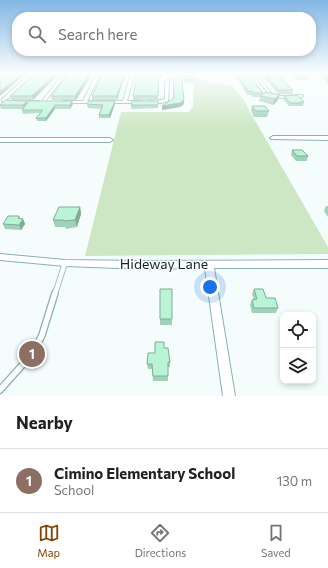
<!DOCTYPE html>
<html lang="en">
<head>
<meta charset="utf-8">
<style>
  :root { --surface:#fff; --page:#f2f2f2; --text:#202124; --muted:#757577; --line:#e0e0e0; --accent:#814500 }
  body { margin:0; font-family:Commissioner,sans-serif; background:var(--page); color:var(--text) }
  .controls { position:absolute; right:12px; bottom:12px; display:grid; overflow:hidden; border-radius:8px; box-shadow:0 2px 6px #0003 }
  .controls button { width:36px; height:36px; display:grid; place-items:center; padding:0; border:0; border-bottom:1px solid var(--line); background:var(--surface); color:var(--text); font:20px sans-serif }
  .you { position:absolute; left:210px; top:287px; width:14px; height:14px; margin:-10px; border:3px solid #fff; border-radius:50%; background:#1a73e8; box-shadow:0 0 0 6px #1a73e833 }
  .badge { display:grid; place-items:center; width:26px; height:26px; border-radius:50%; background:var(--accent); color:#fff; font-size:13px; font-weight:700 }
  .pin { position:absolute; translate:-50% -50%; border:2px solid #fff; box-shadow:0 1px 4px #0006 }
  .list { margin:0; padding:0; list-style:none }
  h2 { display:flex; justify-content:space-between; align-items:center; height:52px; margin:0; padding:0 16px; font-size:17px }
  h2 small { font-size:13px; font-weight:400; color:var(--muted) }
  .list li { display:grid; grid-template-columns:26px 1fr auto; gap:12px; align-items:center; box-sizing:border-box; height:64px; padding:0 16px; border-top:1px solid var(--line) }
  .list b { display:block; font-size:15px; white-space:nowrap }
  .list p { margin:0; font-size:13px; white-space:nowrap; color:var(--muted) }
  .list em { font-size:13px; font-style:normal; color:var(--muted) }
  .icon { flex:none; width:22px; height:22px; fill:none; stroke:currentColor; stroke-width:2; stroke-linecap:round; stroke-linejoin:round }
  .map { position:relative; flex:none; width:328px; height:396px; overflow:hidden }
  .search { position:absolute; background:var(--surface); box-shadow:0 2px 6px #0003; left:12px; right:12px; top:12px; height:44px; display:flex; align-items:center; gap:10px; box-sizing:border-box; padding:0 14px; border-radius:16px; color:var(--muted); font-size:15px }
  .sheet { height:116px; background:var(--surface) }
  nav { display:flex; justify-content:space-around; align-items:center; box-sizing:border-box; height:56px; border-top:1px solid var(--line); background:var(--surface); font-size:11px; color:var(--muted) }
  nav a { display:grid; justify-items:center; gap:2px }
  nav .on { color:var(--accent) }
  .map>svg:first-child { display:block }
</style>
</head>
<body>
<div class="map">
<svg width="328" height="396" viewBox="0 0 328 396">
  <rect width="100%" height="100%" fill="#f4fdfc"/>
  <!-- green -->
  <path fill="#cde7c4" d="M 191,74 L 207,81 L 232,86 L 244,100 L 249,110 L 328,247 L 328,254 L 85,256 L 121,112 L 189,112 L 193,106 L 194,79 L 185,75 Z"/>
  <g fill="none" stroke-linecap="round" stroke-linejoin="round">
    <defs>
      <path id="lane-far1" d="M 55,294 L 65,263"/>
      <path id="lane" d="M 0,390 L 33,353 L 42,335 L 55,293"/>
      <path id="street" d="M 31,73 L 34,73 L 6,100 L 9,101 L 39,101 L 39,103 L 9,103 L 2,101 L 2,99 Z
        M 64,73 L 67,73 L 44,103 L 42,103 L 42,101 Z
        M 97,73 L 101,73 L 87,101 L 123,101 L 131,73 L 135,73 L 127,101 L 140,101 L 142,102 L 140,103 L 63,103 L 63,101 L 83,101 Z
        M 253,73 L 285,74 L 284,76 L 258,76 L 272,94 L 281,96 L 301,95 L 303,96 L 301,97 L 281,98 L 270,96 Z
        M 168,79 L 171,80 L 169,82 L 168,101 L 161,103 L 149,103 L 148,102 C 152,99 160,101 165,99 L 165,82 Z
        M 273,136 L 328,136 L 328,140 L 271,139 L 270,138 Z
        M 0,138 L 110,138 L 113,140 L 110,142 L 0,142 Z
        M 0,254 L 65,260 L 145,261 L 328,260 L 328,268 L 214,268 L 235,396 L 223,396 L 205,268 L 145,269 L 65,266 L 0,260 Z"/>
    </defs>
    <!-- lane-far1 casing -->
    <use href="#lane-far1" stroke="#86b3af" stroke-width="6"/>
    <!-- lane casing -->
    <use href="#lane" stroke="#86b3af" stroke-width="8"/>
    <!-- street casing -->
    <use href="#street" stroke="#86b3af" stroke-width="2"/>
    <!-- lane-far1 -->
    <use href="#lane-far1" stroke="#fff" stroke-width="4.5"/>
    <!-- lane -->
    <use href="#lane" stroke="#fff" stroke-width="5.5"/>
    <!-- street -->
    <use href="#street" fill="#fff" fill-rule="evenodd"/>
  </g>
  <!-- wall -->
  <path fill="#9fd2b9" d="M 32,73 L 62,73 L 58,75 L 33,100 L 11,100 L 10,96 L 33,76 Z
    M 67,73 L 93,73 L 76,100 L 52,100 L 51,96 L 68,75 Z
    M 126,73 L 117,100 L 92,100 L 92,96 Z
    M 163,73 L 162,77 L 159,79 L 158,100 L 133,100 L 133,96 Z
    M 173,73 L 194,80 L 193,83 L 183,82 L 182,85 L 184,104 L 180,107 L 162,110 L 173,98 Z
    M 234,73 L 248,73 L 263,93 L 263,94 L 278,100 L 273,105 L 259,101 L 260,97 L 253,97 L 251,95 L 247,95 Z
    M 290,73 L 304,73 L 308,77 L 307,80 L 297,80 Z
    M 315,73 L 328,73 L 328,84 L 325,81 L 326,80 L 322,79 Z
    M 265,74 L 293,90 L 292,94 L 278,94 L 264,78 Z
    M 284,96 L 304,102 L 303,106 L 289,106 L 283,99 Z
    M 27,101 L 28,103 L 73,104 L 70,109 L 55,109 L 46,121 L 37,121 L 36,118 L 40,113 L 23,114 L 22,110 L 23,109 L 1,109 L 0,106 L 0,105 Z
    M 115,101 L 115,104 L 110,118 L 99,118 L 99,115 L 101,109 L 88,108 L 87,104 Z
    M 158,101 L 158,108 L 131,109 L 131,105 Z
    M 252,106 L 269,111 L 267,117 L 254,117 L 251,111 Z
    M 292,150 L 308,156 L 307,161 L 296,161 L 291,155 Z
    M 326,206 L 328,206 L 328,217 L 324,211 Z
    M 80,207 L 81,214 L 77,227 L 66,229 L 65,227 L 55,227 L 53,220 Z
    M 19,216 L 20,218 L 23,219 L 25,224 L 21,230 L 5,229 L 3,224 Z
    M 160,289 L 172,319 L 172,325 L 160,325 Z
    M 254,289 L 278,308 L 276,313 L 252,313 L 250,305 L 252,300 L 254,300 L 252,294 Z
    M 164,348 L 170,362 L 170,367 L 168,367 L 168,381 L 153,381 L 152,369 L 148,369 L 147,364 Z"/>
  <!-- shaded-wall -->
  <path fill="#82ab96" d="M 23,73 L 27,73 L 0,96 L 0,92 Z
    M 56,73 L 62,73 L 58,75 L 33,100 L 32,96 Z
    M 90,73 L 93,73 L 76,100 L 75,96 Z
    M 125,73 L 126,73 L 117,100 L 117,96 Z
    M 162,75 L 162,77 L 159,79 L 158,100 L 159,77 Z
    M 280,95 L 278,100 L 273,105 L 274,99 Z
    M 184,100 L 184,104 L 180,107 L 162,110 L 162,106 Z
    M 27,101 L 28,104 L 24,109 L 23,105 Z
    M 72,101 L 73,104 L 70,109 L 70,105 Z
    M 115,101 L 115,104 L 110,118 L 109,115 Z
    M 55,105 L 55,109 L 46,121 L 46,118 Z
    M 80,207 L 81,214 L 77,227 L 75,220 Z
    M 23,219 L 25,224 L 21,230 L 19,225 Z"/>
  <!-- building -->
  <path fill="#b9f4d7" stroke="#82ab96" d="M 0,73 L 23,73 L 0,92 Z
    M 32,73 L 56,73 L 32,96 L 10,96 L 34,75 Z
    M 69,73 L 90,73 L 75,96 L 51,96 Z
    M 103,73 L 125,73 L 117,96 L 92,96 Z
    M 138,73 L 162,73 L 162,75 L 159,77 L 158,96 L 133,96 Z
    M 173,73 L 181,73 L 194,80 L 183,79 L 182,83 L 184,100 L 180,103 L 162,106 L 174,98 Z
    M 236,73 L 248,73 L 263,93 L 253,93 L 252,91 L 248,91 Z
    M 294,73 L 304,73 L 308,77 L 298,77 Z
    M 320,73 L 328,73 L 328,77 L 323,76 Z
    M 265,74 L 277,74 L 293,90 L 279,90 Z
    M 266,92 L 280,95 L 274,99 L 260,96 Z
    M 297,95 L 304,102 L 300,102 L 301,103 L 290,103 L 284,96 Z
    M 5,100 L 27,101 L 23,105 L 0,105 Z
    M 29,101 L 72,101 L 70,105 L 55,105 L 46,118 L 36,118 L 43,110 L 22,110 Z
    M 89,101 L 115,101 L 109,115 L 99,115 L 103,105 L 87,104 Z
    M 132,101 L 158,101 L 158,105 L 131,105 Z
    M 252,106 L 265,106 L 269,111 L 255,111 Z
    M 292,150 L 302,150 L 308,156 L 297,156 Z
    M 59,207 L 80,207 L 75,220 L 64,221 L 64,220 L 53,220 Z
    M 8,216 L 19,216 L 18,218 L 23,219 L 19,225 L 3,224 Z
    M 160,289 L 172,289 L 172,319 L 160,319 Z
    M 254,289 L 263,289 L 266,298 L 275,298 L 278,308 L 254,308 L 252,300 L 257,299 Z
    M 155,342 L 164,342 L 164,348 L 168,348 L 170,362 L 168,362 L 168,376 L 153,376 L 152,364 L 147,364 L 148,353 L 155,353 Z"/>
  <!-- sky -->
  <linearGradient id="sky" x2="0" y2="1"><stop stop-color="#82b6e4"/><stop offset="0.57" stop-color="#fafefe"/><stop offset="1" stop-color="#fafefe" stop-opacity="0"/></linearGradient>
  <rect width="328" height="129" fill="url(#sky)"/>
  <g text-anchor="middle" stroke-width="3" stroke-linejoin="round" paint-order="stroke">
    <!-- near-street labels -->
    <g font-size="14" fill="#142624" stroke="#fff">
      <text x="164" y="269">Hideway Lane</text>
    </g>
  </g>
</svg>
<div class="controls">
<button><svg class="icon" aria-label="locate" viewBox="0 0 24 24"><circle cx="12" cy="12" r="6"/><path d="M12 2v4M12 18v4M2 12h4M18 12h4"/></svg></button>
<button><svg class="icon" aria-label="layers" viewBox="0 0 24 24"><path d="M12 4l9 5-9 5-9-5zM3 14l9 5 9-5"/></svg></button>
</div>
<div class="you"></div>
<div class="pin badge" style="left:32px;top:354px;background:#8d6e63">1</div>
<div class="search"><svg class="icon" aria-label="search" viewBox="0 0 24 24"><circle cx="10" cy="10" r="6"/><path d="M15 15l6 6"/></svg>Search here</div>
</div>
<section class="sheet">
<h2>Nearby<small></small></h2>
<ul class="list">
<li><span class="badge" style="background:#8d6e63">1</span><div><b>Cimino Elementary School</b><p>School</p></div><em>130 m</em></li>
</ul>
</section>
<nav>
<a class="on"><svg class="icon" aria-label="map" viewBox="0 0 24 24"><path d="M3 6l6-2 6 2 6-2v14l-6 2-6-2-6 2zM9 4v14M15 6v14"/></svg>Map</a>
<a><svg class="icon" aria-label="directions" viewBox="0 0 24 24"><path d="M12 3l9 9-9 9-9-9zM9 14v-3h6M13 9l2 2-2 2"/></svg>Directions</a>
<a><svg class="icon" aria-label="saved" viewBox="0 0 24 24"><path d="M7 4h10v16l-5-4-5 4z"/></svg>Saved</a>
</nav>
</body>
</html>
